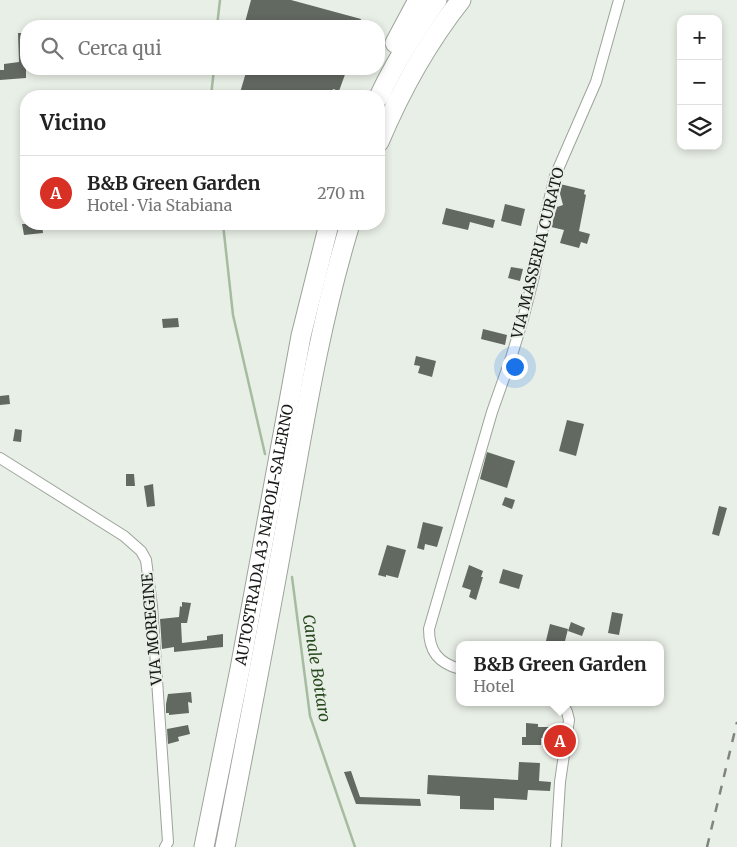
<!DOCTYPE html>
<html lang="it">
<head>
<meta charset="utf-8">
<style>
  :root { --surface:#fff; --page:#f2f2f2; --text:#222; --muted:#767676; --line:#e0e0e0; --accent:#d93025 }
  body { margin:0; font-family:Merriweather,serif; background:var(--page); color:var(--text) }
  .controls { position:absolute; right:15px; top:15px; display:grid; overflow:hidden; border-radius:10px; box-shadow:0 2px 8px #0003 }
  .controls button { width:45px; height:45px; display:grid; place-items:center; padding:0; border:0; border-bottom:1px solid var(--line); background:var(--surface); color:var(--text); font:25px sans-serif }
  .you { position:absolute; left:514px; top:366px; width:18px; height:18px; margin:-12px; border:4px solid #fff; border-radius:50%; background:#1a73e8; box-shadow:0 0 0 8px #1a73e833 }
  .badge { display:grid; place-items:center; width:32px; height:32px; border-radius:50%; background:var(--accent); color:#fff; font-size:16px; font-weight:700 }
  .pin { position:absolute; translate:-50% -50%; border:2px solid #fff; box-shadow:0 1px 5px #0006 }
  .popup { position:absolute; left:456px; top:641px; width:208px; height:65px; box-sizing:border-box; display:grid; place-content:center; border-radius:10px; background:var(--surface); filter:drop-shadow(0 1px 4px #0005); font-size:16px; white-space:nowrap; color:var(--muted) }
  .popup b { font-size:19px; color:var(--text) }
  .popup::after { content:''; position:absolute; left:50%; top:100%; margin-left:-10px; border:10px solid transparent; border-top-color:var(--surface) }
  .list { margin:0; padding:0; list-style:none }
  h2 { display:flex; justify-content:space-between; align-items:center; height:65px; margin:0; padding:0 20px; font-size:21px }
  h2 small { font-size:16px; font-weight:400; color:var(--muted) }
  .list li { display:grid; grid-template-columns:32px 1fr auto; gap:15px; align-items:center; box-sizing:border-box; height:75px; padding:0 20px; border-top:1px solid var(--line) }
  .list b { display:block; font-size:19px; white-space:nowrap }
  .list p { margin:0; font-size:16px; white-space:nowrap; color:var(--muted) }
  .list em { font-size:16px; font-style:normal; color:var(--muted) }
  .icon { flex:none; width:28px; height:28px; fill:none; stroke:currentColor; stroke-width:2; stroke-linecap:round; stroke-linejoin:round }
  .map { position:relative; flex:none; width:737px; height:847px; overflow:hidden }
  .search { position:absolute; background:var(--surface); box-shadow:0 2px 8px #0003; left:20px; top:20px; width:365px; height:55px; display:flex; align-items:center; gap:12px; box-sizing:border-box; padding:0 18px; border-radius:20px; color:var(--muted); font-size:19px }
  .panel { position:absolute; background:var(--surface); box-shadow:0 2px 8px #0003; left:20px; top:90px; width:365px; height:140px; border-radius:20px }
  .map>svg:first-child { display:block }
</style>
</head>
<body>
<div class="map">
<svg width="737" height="847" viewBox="0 0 737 847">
  <rect width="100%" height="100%" fill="#e8efe6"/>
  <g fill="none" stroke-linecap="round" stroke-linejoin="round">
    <!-- stream -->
    <path stroke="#a6bca0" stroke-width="2.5" d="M 217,26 L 220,0
      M 211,96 L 214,69
      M 223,224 L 233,315 L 265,454
      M 292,577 L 310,716 L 355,847"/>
  </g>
  <!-- building -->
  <path fill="#626961" d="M 251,0 L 291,0 L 361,19 L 359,26 L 244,26 Z
    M 18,33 L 26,33 L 26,78 L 0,80 L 0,70 L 4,70 L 4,64 L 19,62 Z
    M 247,69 L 347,69 L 339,91 L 333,89 L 330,96 L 239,96 Z
    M 560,184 L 585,190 L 584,194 L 586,195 L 579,231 L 590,234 L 587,244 L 581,242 L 579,248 L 560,243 L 564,230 L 551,227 L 557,207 L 563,205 L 559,190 Z
    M 505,204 L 525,209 L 521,226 L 501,221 Z
    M 446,208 L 495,220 L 493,228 L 470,222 L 468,230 L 442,224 Z
    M 22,224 L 42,224 L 43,233 L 24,235 Z
    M 511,267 L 523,269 L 520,281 L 508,278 Z
    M 178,318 L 179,327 L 163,328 L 162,319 Z
    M 483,329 L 507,335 L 505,345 L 481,339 Z
    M 416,356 L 436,361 L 432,377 L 418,373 L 420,366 L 414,365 Z
    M 9,395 L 10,404 L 0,405 L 0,396 Z
    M 567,420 L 584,424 L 576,456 L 559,451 Z
    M 15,429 L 22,430 L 21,442 L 13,441 Z
    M 487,452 L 515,461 L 507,488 L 480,479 Z
    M 126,474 L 134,474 L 135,486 L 126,486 Z
    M 153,484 L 155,506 L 147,507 L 144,486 Z
    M 505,497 L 515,500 L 512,509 L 502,505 Z
    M 719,506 L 727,508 L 719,536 L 712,534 Z
    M 423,522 L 443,527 L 437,547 L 425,544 L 424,550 L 417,548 Z
    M 387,545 L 406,550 L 398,578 L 386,575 L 386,577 L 378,575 Z
    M 469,565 L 483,571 L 481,577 L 483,577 L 476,600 L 469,597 L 471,590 L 462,587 Z
    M 503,569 L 523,575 L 519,589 L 499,583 Z
    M 182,602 L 191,603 L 187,623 L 181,623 L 182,643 L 207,640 L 207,636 L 223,634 L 223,647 L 174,652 L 174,647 L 162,649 L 160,619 L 179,617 L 180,606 L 182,607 Z
    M 612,612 L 623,614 L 619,635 L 608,633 Z
    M 571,622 L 585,628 L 582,636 L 568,631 Z
    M 550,624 L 568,629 L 564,645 L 545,645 Z
    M 191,692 L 192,703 L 188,702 L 189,713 L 169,715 L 169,713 L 166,713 L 166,704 L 168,694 Z
    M 526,723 L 538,724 L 538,727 L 558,727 L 558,738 L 541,738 L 541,745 L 522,745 L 522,737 L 526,737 Z
    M 188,725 L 190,734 L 178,737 L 179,741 L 168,744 L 167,729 Z
    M 519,762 L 540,763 L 539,781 L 551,782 L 550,791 L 528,790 L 527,800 L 494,798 L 494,810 L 460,809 L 460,796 L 427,794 L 428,775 L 518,780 Z
    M 351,771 L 360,797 L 420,799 L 421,806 L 356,804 L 344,772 Z"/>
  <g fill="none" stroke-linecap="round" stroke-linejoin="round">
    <defs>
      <path id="minor" d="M 0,458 L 124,536 L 141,551 L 146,560 L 152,606 L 168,842 L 165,847
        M 460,669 C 438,663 429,651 429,629 L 492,412 L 511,358 L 523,319 L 534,276 L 545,217 L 555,176 L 596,82 L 619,0
        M 556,847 L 560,782 L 569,720 L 567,712 L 562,702"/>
      <g id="motorway">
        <path d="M 395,43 L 418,0"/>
        <path d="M 379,97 C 395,62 415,31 437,0"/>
        <path d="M 379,142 C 400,92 427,43 461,0"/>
        <path id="s1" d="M 204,847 L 240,669 L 301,336 L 329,224"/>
        <path d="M 225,847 C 246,739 267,632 286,523 C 304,423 320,322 350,224"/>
      </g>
    </defs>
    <!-- minor casing -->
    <use href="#minor" stroke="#9ca39a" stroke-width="12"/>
    <!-- motorway casing -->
    <use href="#motorway" stroke="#9ca39a" stroke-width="21"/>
    <!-- minor -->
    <use href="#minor" stroke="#fff" stroke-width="10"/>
    <!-- motorway -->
    <use href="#motorway" stroke="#fff" stroke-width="19"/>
    <!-- rail -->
    <path stroke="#7f847e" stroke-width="2.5" stroke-dasharray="9 9" stroke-linecap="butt" d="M 707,847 L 737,722"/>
  </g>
  <g text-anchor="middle" stroke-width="4" stroke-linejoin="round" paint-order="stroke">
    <!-- street labels -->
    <g font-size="15" fill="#171916" stroke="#e8efe6">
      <text transform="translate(538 253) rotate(-76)" y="5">VIA MASSERIA CURATO</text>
      <text dy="5" stroke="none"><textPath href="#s1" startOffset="318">AUTOSTRADA A3 NAPOLI-SALERNO</textPath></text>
      <text transform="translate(152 629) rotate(-95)" y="5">VIA MOREGINE</text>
    </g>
    <!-- water labels -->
    <g font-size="16" font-style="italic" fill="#294a20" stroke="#e8efe6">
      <text transform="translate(317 668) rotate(81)" y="6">Canale Bottaro</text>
    </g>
  </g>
</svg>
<div class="controls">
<button>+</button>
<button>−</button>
<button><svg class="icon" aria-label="layers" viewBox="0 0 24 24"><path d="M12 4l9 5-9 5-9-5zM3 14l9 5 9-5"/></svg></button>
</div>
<div class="you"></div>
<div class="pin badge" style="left:560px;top:741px">A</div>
<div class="popup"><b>B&amp;B Green Garden</b>Hotel</div>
<div class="search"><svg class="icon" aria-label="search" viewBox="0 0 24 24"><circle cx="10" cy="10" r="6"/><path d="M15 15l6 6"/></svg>Cerca qui</div>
<section class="panel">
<h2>Vicino<small></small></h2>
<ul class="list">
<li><span class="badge">A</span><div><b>B&amp;B Green Garden</b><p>Hotel · Via Stabiana</p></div><em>270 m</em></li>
</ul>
</section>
</div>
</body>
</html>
